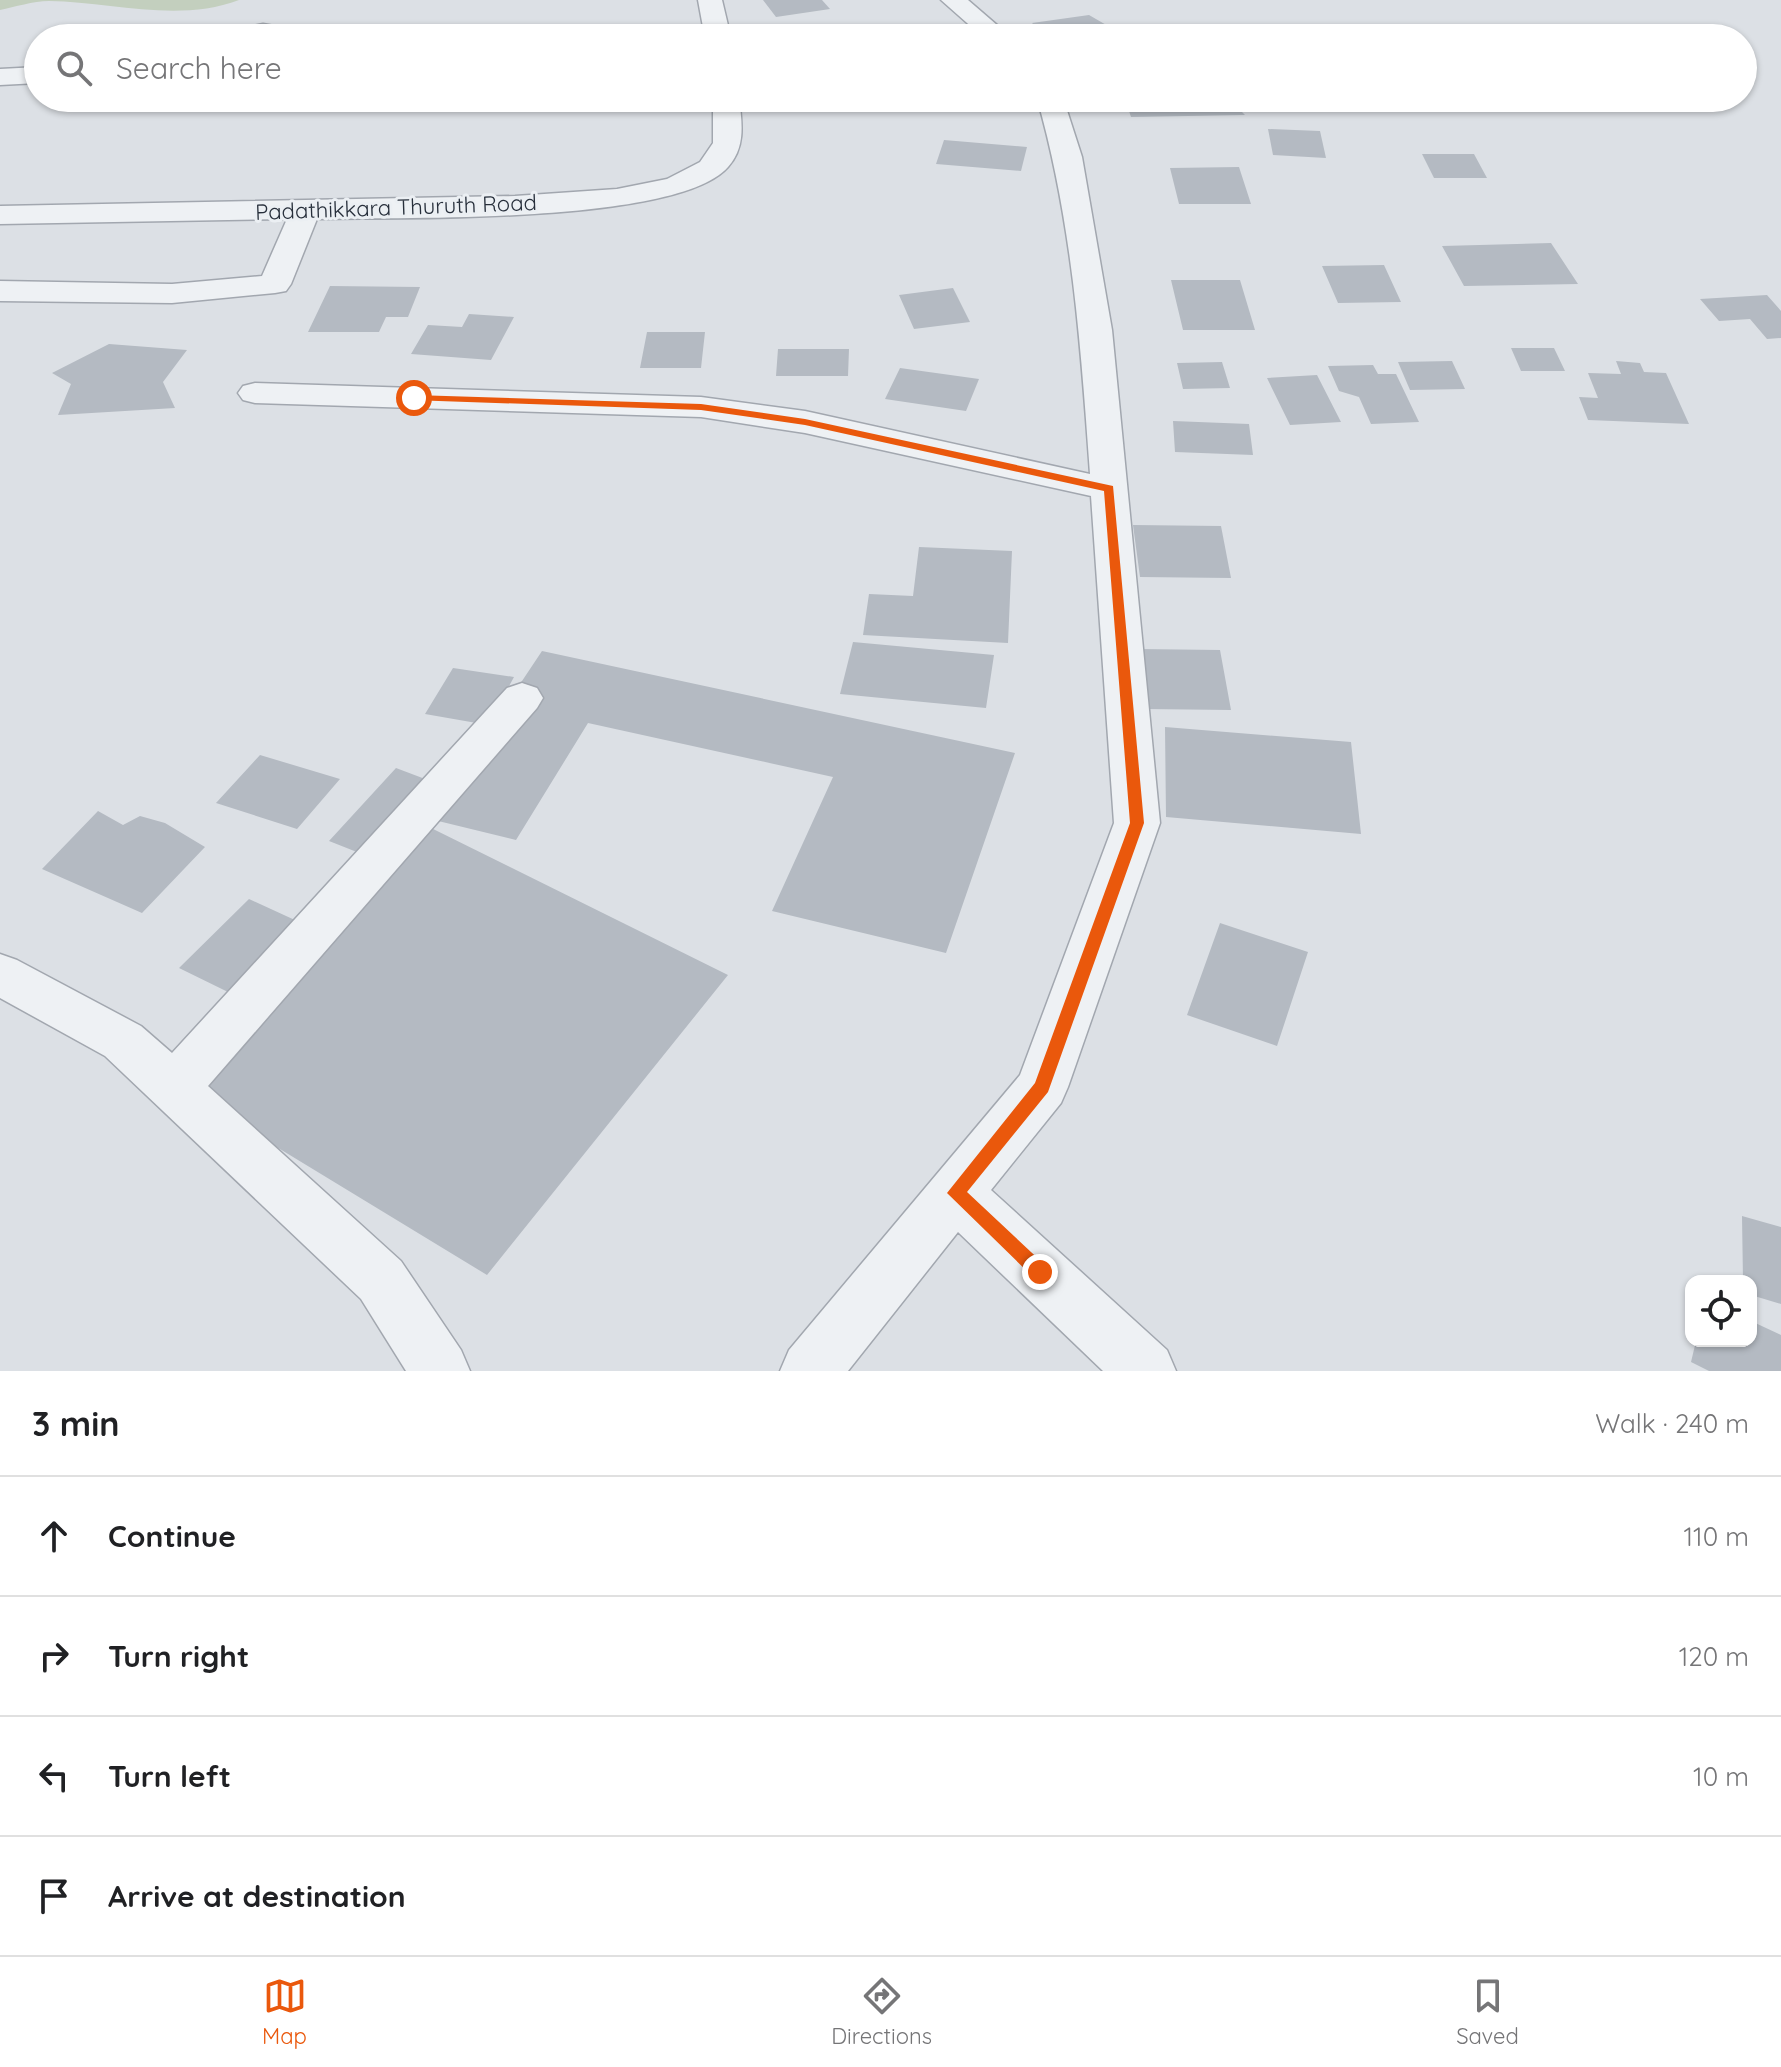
<!DOCTYPE html>
<html lang="en">
<head>
<meta charset="utf-8">
<style>
  :root { --surface:#fff; --page:#f6f6f6; --text:#202124; --muted:#757577; --line:#e0e0e0; --accent:#ea580c }
  body { margin:0; font-family:Quicksand,sans-serif; background:var(--page); color:var(--text) }
  .controls { position:absolute; right:24px; bottom:24px; display:grid; overflow:hidden; border-radius:16px; box-shadow:0 2px 6px #0004 }
  .controls button { width:72px; height:72px; display:grid; place-items:center; padding:0; border:0; border-bottom:2px solid var(--line); background:var(--surface); color:var(--text); font:40px sans-serif }
  .stop { position:absolute; width:24px; height:24px; margin:-18px; border:6px solid #ea580c; border-radius:50%; background:#fff }
  .stop.end { background:#ea580c; border-color:#fff; box-shadow:0 2px 8px #0008 }
  .list { margin:0; padding:0; list-style:none }
  h2 { display:flex; justify-content:space-between; align-items:center; height:104px; margin:0; padding:0 32px; font-size:34px }
  h2 small { font-size:26px; font-weight:400; color:var(--muted) }
  .list li { display:grid; grid-template-columns:52px 1fr auto; gap:24px; align-items:center; box-sizing:border-box; height:120px; padding:0 32px; border-top:2px solid var(--line) }
  .list b { display:block; font-size:30px; white-space:nowrap }
  .list em { font-size:26px; font-style:normal; color:var(--muted) }
  .icon { flex:none; width:44px; height:44px; fill:none; stroke:currentColor; stroke-width:2; stroke-linecap:round; stroke-linejoin:round }
  .map { position:relative; flex:none; width:1781px; height:1371px; overflow:hidden }
  .search { position:absolute; background:var(--surface); box-shadow:0 2px 6px #0004; left:24px; right:24px; top:24px; height:88px; display:flex; align-items:center; gap:20px; box-sizing:border-box; padding:0 28px; border-radius:44px; color:var(--muted); font-size:30px }
  .sheet { height:584px; background:var(--surface) }
  nav { display:flex; justify-content:space-around; align-items:center; box-sizing:border-box; height:112px; border-top:2px solid var(--line); background:var(--surface); font-size:22px; color:var(--muted) }
  nav a { display:grid; justify-items:center; gap:4px }
  nav .on { color:var(--accent) }
  .map>svg:first-child { display:block }
</style>
</head>
<body>
<div class="map">
<svg width="1781" height="1371" viewBox="0 0 1781 1371">
  <rect width="100%" height="100%" fill="#dce0e5"/>
  <!-- green -->
  <path fill="#c3cfbe" d="M 0,0 L 239,0 C 179,23 110,2 49,1 C 33,1 15,7 0,10 Z"/>
  <!-- building -->
  <path fill="#b4bac2" d="M 763,0 L 822,0 L 830,9 L 776,17 Z
    M 1089,15 L 1115,30 L 1047,38 L 1032,23 Z
    M 1228,98 L 1245,115 L 1131,117 L 1125,99 Z
    M 1268,129 L 1320,131 L 1326,158 L 1273,155 Z
    M 944,140 L 1027,147 L 1021,171 L 936,164 Z
    M 1422,154 L 1474,154 L 1487,178 L 1434,178 Z
    M 1239,167 L 1251,204 L 1179,204 L 1170,168 Z
    M 1551,243 L 1578,284 L 1464,286 L 1442,246 Z
    M 1384,265 L 1401,302 L 1338,303 L 1322,266 Z
    M 1171,280 L 1240,280 L 1255,330 L 1183,330 Z
    M 330,286 L 420,287 L 408,317 L 386,317 L 379,332 L 308,332 Z
    M 953,288 L 970,322 L 914,329 L 899,295 Z
    M 1767,295 L 1781,311 L 1781,338 L 1767,339 L 1750,319 L 1719,321 L 1700,299 Z
    M 469,314 L 514,317 L 491,360 L 411,354 L 428,325 L 462,327 Z
    M 647,332 L 705,332 L 701,368 L 640,368 Z
    M 109,344 L 187,350 L 163,382 L 175,408 L 58,415 L 71,384 L 52,373 Z
    M 1511,348 L 1554,348 L 1565,371 L 1521,371 Z
    M 778,349 L 849,349 L 848,376 L 776,376 Z
    M 1452,361 L 1465,389 L 1410,390 L 1398,362 Z
    M 1616,361 L 1640,363 L 1644,372 L 1666,373 L 1689,424 L 1588,420 L 1579,397 L 1598,398 L 1588,373 L 1621,374 Z
    M 1222,362 L 1230,388 L 1183,389 L 1177,363 Z
    M 1373,365 L 1378,374 L 1396,374 L 1419,422 L 1371,424 L 1359,397 L 1339,391 L 1328,366 Z
    M 900,368 L 979,379 L 966,411 L 885,399 Z
    M 1317,375 L 1341,422 L 1290,425 L 1267,378 Z
    M 1173,421 L 1249,424 L 1253,455 L 1175,452 Z
    M 1133,525 L 1221,526 L 1231,578 L 1140,577 Z
    M 919,547 L 1012,551 L 1008,643 L 863,635 L 869,594 L 913,596 Z
    M 853,642 L 994,655 L 986,708 L 840,694 Z
    M 1137,649 L 1220,650 L 1231,710 L 1145,709 Z
    M 542,651 L 1015,753 L 946,953 L 772,911 L 833,777 L 588,723 L 516,840 L 430,819 Z
    M 453,668 L 514,677 L 488,725 L 425,714 Z
    M 1165,727 L 1351,742 L 1361,834 L 1166,817 Z
    M 260,755 L 340,779 L 297,829 L 216,803 Z
    M 396,768 L 433,782 L 367,856 L 329,841 Z
    M 98,811 L 123,825 L 140,816 L 165,823 L 205,847 L 142,913 L 42,869 Z
    M 423,824 L 728,975 L 487,1275 L 160,1076 Z
    M 249,899 L 297,921 L 228,992 L 179,968 Z
    M 1220,923 L 1308,952 L 1277,1046 L 1187,1015 Z
    M 1742,1216 L 1781,1227 L 1781,1304 L 1751,1295 L 1751,1281 L 1743,1281 Z
    M 1751,1321 L 1781,1335 L 1781,1371 L 1709,1371 L 1691,1362 L 1696,1341 L 1751,1341 Z"/>
  <g fill="none" stroke-linecap="round" stroke-linejoin="round">
    <defs>
      <path id="minor" d="M 698,0 L 722,0 L 731,38 L 705,38 Z
        M 941,0 L 968,0 L 1012,38 L 984,38 Z
        M 263,24 L 314,33 L 318,38 L 211,38 L 215,33 Z
        M 38,67 L 38,83 L 0,85 L 0,69 Z
        M 218,98 L 245,98 L 241,104 L 222,104 Z
        M 713,98 L 739,98 C 742,123 746,147 728,167 C 677,225 399,217 317,219 L 291,284 L 286,291 L 275,293 L 172,303 L 0,301 L 0,281 L 172,284 L 262,276 L 287,219 L 0,224 L 0,206 L 515,196 L 617,189 L 667,179 L 700,162 L 713,143 Z
        M 1037,98 L 1063,98 L 1082,157 L 1112,330 L 1160,823 L 1068,1087 L 1061,1103 L 991,1190 L 1167,1350 L 1176,1371 L 1103,1371 L 958,1232 L 848,1371 L 780,1371 L 789,1350 L 1020,1075 L 1114,823 L 1091,496 L 805,433 L 701,417 L 255,403 L 243,400 L 238,393 L 243,386 L 255,383 L 701,397 L 805,411 L 1090,474 C 1081,347 1072,220 1037,98 Z
        M 522,683 L 537,688 L 543,698 L 537,708 L 208,1086 L 401,1261 L 461,1350 L 470,1371 L 406,1371 L 361,1299 L 105,1056 L 0,998 L 0,954 L 17,960 L 141,1026 L 172,1053 L 507,688 Z"/>
    </defs>
    <!-- minor casing -->
    <use href="#minor" stroke="#a2a7af" stroke-width="3"/>
    <!-- minor -->
    <use href="#minor" fill="#eef1f4" fill-rule="evenodd"/>
  </g>
  <!-- route -->
  <path fill="#ea580c" d="M 414,395 L 701,404 L 805,419 L 1113,486 L 1144,823 L 1048,1092 L 967,1192 L 1046,1266 L 1049,1272 L 1046,1278 L 1040,1280 L 1034,1278 L 947,1193 L 1035,1083 L 1130,823 L 1104,491 L 805,425 L 701,410 L 410,400 L 409,398 Z"/>
  <g text-anchor="middle" stroke-width="6" stroke-linejoin="round" paint-order="stroke">
    <!-- far-street labels -->
    <g font-size="22" fill="#272f3b" stroke="#ebeff3">
      <text transform="translate(396 207) rotate(-2)" y="8">Padathikkara Thuruth Road</text>
    </g>
  </g>
</svg>
<div class="controls">
<button><svg class="icon" aria-label="locate" viewBox="0 0 24 24"><circle cx="12" cy="12" r="6"/><path d="M12 2v4M12 18v4M2 12h4M18 12h4"/></svg></button>
</div>
<div class="stop" style="left:414px;top:398px"></div>
<div class="stop end" style="left:1040px;top:1272px"></div>
<div class="search"><svg class="icon" aria-label="search" viewBox="0 0 24 24"><circle cx="10" cy="10" r="6"/><path d="M15 15l6 6"/></svg>Search here</div>
</div>
<section class="sheet">
<h2>3 min<small>Walk · 240 m</small></h2>
<ul class="list">
<li><svg class="icon" aria-label="ahead" viewBox="0 0 24 24"><path d="M12 20V5M6 11l6-6 6 6"/></svg><div><b>Continue</b></div><em>110 m</em></li>
<li><svg class="icon" aria-label="right" viewBox="0 0 24 24"><path d="M7 20v-9h11M14 6l5 5-5 5"/></svg><div><b>Turn right</b></div><em>120 m</em></li>
<li><svg class="icon" aria-label="left" viewBox="0 0 24 24"><path d="M17 20v-9H6M10 6l-5 5 5 5"/></svg><div><b>Turn left</b></div><em>10 m</em></li>
<li><svg class="icon" aria-label="arrive" viewBox="0 0 24 24"><path d="M6 21V4h12l-3 4 3 4H6"/></svg><div><b>Arrive at destination</b></div></li>
</ul>
</section>
<nav>
<a class="on"><svg class="icon" aria-label="map" viewBox="0 0 24 24"><path d="M3 6l6-2 6 2 6-2v14l-6 2-6-2-6 2zM9 4v14M15 6v14"/></svg>Map</a>
<a><svg class="icon" aria-label="directions" viewBox="0 0 24 24"><path d="M12 3l9 9-9 9-9-9zM9 14v-3h6M13 9l2 2-2 2"/></svg>Directions</a>
<a><svg class="icon" aria-label="saved" viewBox="0 0 24 24"><path d="M7 4h10v16l-5-4-5 4z"/></svg>Saved</a>
</nav>
</body>
</html>
